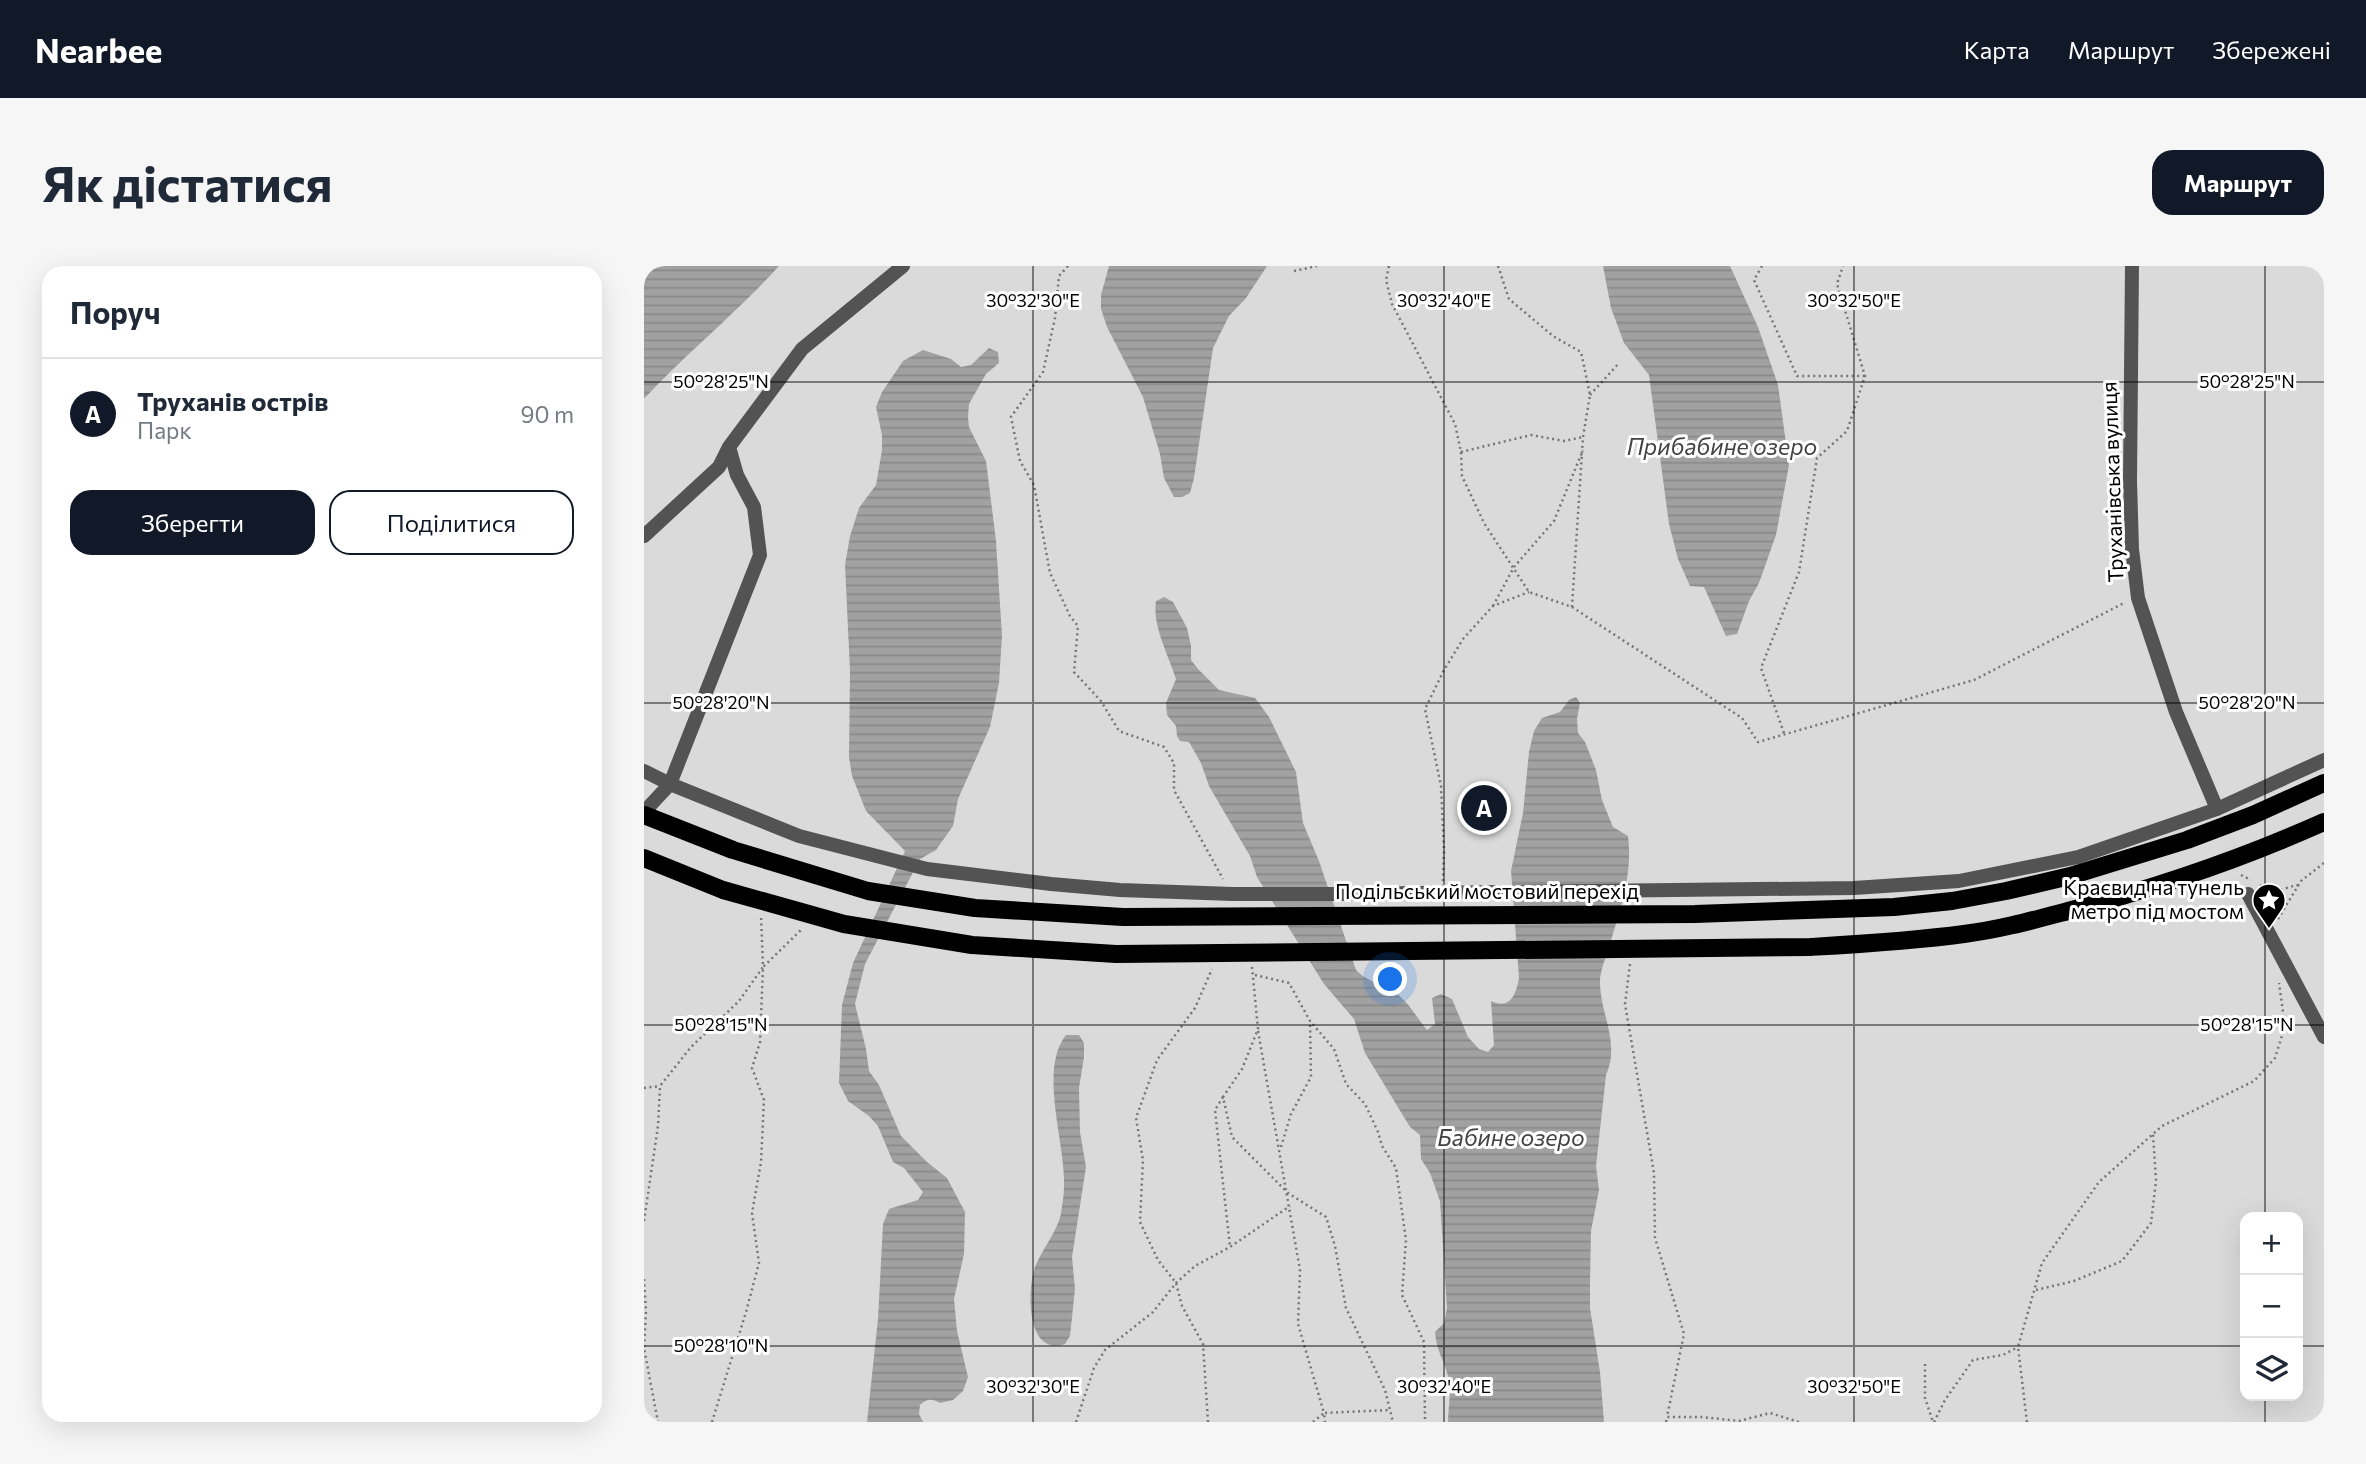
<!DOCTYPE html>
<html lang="uk">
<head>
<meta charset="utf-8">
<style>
  :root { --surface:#fff; --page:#f6f6f7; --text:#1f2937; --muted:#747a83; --line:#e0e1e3; --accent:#111827 }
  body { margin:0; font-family:Commissioner,sans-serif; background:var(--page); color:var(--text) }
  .controls { position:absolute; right:21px; bottom:21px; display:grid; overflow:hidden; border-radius:14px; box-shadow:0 7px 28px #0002 }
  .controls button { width:63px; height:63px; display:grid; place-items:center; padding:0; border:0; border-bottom:2px solid var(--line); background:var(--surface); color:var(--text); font:35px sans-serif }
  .you { position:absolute; left:747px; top:714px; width:24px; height:24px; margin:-18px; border:5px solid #fff; border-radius:50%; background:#1a73e8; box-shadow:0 0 0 10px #1a73e833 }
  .badge { display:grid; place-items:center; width:46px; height:46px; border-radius:50%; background:var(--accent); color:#fff; font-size:23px; font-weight:700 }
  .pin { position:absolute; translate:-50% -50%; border:4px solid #fff; box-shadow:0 2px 7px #0006 }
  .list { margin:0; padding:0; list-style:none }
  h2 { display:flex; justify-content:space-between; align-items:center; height:91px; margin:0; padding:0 28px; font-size:30px }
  h2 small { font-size:23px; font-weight:400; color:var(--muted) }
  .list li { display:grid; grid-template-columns:46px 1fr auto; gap:21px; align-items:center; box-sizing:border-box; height:112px; padding:0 28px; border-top:2px solid var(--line) }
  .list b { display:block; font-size:26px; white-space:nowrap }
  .list p { margin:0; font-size:23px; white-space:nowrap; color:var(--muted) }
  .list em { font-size:23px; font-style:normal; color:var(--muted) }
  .actions { display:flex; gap:14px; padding:21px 28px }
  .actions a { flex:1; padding:16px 0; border:2px solid var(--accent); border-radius:21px; text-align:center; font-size:24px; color:var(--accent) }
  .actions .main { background:var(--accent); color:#fff }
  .icon { flex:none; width:38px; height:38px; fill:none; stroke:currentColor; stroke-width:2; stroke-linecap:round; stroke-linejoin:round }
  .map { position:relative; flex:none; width:1680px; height:1156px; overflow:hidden; border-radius:21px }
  header { display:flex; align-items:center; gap:42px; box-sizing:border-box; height:98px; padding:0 35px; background:var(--accent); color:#fff }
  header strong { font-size:33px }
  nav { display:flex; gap:38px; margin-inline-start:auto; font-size:24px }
  .intro { display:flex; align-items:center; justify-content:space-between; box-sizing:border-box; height:168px; padding:0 42px }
  h1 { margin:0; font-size:49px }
  .button { padding:18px 32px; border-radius:21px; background:var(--accent); color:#fff; font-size:24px; font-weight:700 }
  main { display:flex; gap:42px; padding:0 42px }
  aside { flex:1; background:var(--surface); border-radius:21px; box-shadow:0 7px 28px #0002 }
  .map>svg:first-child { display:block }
</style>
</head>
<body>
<header>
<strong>Nearbee</strong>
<nav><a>Карта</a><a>Маршрут</a><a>Збережені</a></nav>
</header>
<div class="intro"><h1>Як дістатися</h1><a class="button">Маршрут</a></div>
<main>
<aside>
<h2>Поруч<small></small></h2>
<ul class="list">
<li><span class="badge">A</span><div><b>Труханів острів</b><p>Парк</p></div><em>90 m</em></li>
</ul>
<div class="actions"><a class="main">Зберегти</a><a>Поділитися</a></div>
</aside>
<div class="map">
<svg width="1680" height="1156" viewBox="0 0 1680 1156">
  <defs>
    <pattern id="water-rules" width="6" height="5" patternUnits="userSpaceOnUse" patternTransform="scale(1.75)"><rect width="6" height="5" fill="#a1a1a1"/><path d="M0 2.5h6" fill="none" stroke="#898989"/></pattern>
  </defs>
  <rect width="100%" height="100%" fill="#fff"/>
  <!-- green -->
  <path fill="#dadada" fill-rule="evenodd" d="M 135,0 L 1680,0 L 1680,1156 L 0,1156 L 0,133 C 43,86 93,47 135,0 ZM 1601,951 L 1654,951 L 1654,1130 L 1601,1130 Z"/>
  <!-- water -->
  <path fill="url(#water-rules)" d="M 0,0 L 135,0 C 93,47 43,86 0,133 Z
    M 465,0 L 623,0 L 602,32 L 585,50 L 569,82 L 550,212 L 546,227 L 538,231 L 530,231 L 520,212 L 516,188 L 499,131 L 463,61 L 457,43 L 457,29 Z
    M 959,0 L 1086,0 L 1114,61 L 1134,119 L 1145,199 L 1132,269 L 1115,317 L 1105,335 L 1093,368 L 1082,370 L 1060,321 L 1046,320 L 1034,293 L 1025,258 L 1005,109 L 980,77 L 967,42 Z
    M 345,82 L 354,86 L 355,97 L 342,108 L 325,138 L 324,151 L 325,161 L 342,195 L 352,275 L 358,370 L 355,417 L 346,461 L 314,533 L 309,560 L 292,584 L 276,593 L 221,698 L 211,738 L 222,783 L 225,805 L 235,819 L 257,870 L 283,896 L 303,912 L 321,946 L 320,988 L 310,1033 L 313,1065 L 324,1111 L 319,1125 L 309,1134 L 296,1137 C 288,1133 284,1132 276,1139 L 275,1148 L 279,1156 L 223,1156 L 234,1053 L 239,958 L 245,943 L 274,934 L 279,926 L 260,902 L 249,896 L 234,860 L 225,850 L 204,835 L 195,817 L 198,739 L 209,697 L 261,585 L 222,545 L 208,510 L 205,491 L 206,405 L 201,299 L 206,270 L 215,242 L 232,219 L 238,184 L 238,169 L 232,141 L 238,126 L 259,95 L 279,84 L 307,93 L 317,101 L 327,99 Z
    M 520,331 L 529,336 L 543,362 L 547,380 L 547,394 L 554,403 L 575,424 L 611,432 L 625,451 L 652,506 L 659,557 L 675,595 L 712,704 C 725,717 732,715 746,723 C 764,734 770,748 783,764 L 791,758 L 788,732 L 797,728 L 808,733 L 824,771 L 835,783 L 844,786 L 850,779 L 847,735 C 866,744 872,729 875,712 L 867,605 L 879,547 L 885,486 L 890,465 L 898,452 L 916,446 L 925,434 L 932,431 L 936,437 L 933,453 L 934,467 L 941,476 L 952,504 L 958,534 L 969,561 L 984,570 C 989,609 976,644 965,681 C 962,691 957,703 956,713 C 955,746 977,777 962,809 L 952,900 L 955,924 L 947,965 L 946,1017 L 946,1042 L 956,1106 L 960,1156 L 804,1156 C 804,1141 808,1126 804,1110 C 800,1093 793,1087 791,1066 L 800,1057 L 803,1042 L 796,935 L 786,907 L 777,893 L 776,869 L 766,861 L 721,787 L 710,753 L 680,718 L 613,611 L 606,590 L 565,520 L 557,497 L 545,476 L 536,475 L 533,470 L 532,460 L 523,449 L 522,437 L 532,413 C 525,390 508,360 512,335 Z
    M 422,769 L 435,769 L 440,777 L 440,791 L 435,822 L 436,866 L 442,901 L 428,991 L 431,1023 L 426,1070 L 421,1078 C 382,1091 383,1024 391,1001 C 398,983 412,968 417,948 C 418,939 420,930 420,921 C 422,878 394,804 422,769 Z"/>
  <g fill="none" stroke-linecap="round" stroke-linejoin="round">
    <!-- minor-tunnel -->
    <path stroke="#d9d9d9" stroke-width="14" stroke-dasharray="14 7" stroke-linecap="butt" d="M 1575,551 L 1604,628"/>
    <!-- path -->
    <path stroke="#757575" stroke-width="2.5" stroke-dasharray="2 3.5" stroke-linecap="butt" d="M 424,0 L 415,10 L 411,52 L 399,106 L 367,151 L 376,195 L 390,219 L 406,307 L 426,350 L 434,360 L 430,406 L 457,435 L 475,465 L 520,481 L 530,497 L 530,524 L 579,613
      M 745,0 L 742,14 L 748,38 L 811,158 L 817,186 L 818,210 L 840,257 L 885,326 L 928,341 L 1098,452 L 1114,476 L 1330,414 L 1480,337
      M 854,0 L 865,33 L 909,70 L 937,86 L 946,129 L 939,171 L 928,341
      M 1118,0 L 1110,14 L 1153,110 L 1221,110
      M 650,5 L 673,0
      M 946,129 L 975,97
      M 817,186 L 887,169 L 920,175 L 939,171
      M 849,340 L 870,301 L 910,255 L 939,184
      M 1140,467 L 1117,402 L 1155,306 L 1173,192 L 1203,165 L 1221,110 L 1193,18 L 1199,0
      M 1597,609 L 1607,614
      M 799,615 L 800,584 L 797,520 L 781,443 L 800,404 L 819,373 L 849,340 L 885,326
      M 1616,619 C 1635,630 1635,622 1655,619
      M 1634,653 L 1657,615 L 1680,597
      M 986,698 L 981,738 L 1010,907 L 1011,972 L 1040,1068 L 1023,1151
      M 608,701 L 614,763 L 598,803 L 579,831 L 588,871 L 644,927 L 682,951 L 691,980 L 702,1042 L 741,1124 L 749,1156
      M 611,709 L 645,717 L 666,755 L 690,783 L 702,818 L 721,838 L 734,866 L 738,880 L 752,902 L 762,974 L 758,1029 L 780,1076 L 781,1156
      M 614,765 L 656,1004 L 654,1058 L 680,1147 L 745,1144
      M 0,822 L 16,820
      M 579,831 L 571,844 L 586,981
      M 637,881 L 647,848 L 667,811 L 666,755
      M 0,955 L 14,860 L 16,820 L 47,781 L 95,735 L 119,701 L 117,649
      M 0,1013 L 2,1045 L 0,1082 L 14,1156
      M 1392,1024 L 1430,1015 L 1478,995 L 1507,957 L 1512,915 L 1509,868
      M 1281,1098 L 1281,1132 L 1289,1156
      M 68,1156 L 102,1046 L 115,997 L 108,947 L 117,896 L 120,834 L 108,802 L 116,776 L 119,701 L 158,663
      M 432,1156 L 450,1102 L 461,1084 L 509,1046 L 532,1017 L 551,1000 L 586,981 L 646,940
      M 564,1156 L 559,1078 L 538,1040 L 532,1017 L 514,994 L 496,956 L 499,894 L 492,852 L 513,794 L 551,742 L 568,703
      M 669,1156 L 680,1147 L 681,1156
      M 1022,1156 L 1023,1151 L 1058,1151 L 1095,1155 L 1126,1147 L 1155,1156
      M 1290,1156 L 1301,1134 L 1329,1094 L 1359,1089 L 1374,1081
      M 1383,1156 L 1374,1081 L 1398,997 L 1455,916 L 1518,860 L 1610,815 L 1631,792 L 1641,760 L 1635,717"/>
    <!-- minor -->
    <path stroke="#535353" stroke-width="14" d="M 1488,0 L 1486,215 L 1488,283 L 1494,332 L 1532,446 L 1573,543
      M 0,270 L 75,201 L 85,181 L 158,83 L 259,0
      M 0,505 L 26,518 L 116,289 L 110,241 L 93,209 L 85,181
      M 0,546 L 26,518 L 155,570 L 283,603 L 407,618 L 476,624 L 589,628 L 690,628 L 1210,622 L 1315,615 L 1434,591 L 1573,543 L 1680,494
      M 1604,628 L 1680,771"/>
    <!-- major -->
    <path stroke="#000" stroke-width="18" d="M 0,549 L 89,584 L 224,625 L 331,642 L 479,651 L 1051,648 L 1250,641 L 1308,635 L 1362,625 L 1426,610 L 1543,574 L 1609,549 L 1680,517
      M 0,592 L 79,624 L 200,658 L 328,679 L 472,688 L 1166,681 C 1217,678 1269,675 1320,668 C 1354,664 1390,654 1424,645 C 1512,622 1597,593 1680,556"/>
  </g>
  <!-- ticks -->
  <path fill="none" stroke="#000" stroke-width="2" stroke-opacity="0.45" d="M 389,0 L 389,1156M 800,0 L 800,1156M 1210,0 L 1210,1156M 1621,0 L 1621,951M 0,116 L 1680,116M 0,437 L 1680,437M 0,759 L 1680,759M 0,1080 L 1601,1080M 1654,1080 L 1680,1080M 1621,1130 L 1621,1156"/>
  <!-- icons -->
  <defs>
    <symbol id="sight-pin" viewBox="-11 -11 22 30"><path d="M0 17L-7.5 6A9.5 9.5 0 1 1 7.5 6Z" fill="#000" stroke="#fff"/><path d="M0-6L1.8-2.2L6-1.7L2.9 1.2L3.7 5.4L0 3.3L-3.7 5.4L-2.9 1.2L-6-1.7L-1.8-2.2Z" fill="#fff"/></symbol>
  </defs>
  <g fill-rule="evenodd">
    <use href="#sight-pin" x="1606" y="615" width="38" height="52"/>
  </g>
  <g text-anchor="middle" stroke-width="6" stroke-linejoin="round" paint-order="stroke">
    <!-- street labels -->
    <g font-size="21" fill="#000" stroke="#fff">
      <text transform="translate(1469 216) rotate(-92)" y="7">Труханівська вулиця</text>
      <text x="843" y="633">Подільський мостовий перехід</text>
    </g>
    <!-- poi labels -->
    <g font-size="21" fill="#000" stroke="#fff" text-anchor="end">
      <text x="1600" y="629">Краєвид на тунель<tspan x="1600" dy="24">метро під мостом</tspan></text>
    </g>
    <!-- water labels -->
    <g font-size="23" font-style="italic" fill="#424242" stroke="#fff">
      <text x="1078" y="189">Прибабине озеро</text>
      <text x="867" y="880">Бабине озеро</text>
    </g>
  </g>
  <g font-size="18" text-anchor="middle" fill="#000" stroke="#fff" stroke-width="6" stroke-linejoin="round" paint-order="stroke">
    <text x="389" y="41">30°32'30"E</text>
    <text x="800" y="41">30°32'40"E</text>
    <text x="1210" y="41">30°32'50"E</text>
    <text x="77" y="122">50°28'25"N</text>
    <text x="1603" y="122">50°28'25"N</text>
    <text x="77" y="443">50°28'20"N</text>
    <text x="1603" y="443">50°28'20"N</text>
    <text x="77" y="765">50°28'15"N</text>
    <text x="1603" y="765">50°28'15"N</text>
    <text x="77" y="1086">50°28'10"N</text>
    <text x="389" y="1127">30°32'30"E</text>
    <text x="800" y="1127">30°32'40"E</text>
    <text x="1210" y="1127">30°32'50"E</text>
  </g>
</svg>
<div class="controls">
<button>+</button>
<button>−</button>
<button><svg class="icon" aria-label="layers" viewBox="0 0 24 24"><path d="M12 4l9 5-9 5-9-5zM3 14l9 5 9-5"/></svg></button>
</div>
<div class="you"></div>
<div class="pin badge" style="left:840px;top:542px">A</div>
</div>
</main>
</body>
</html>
